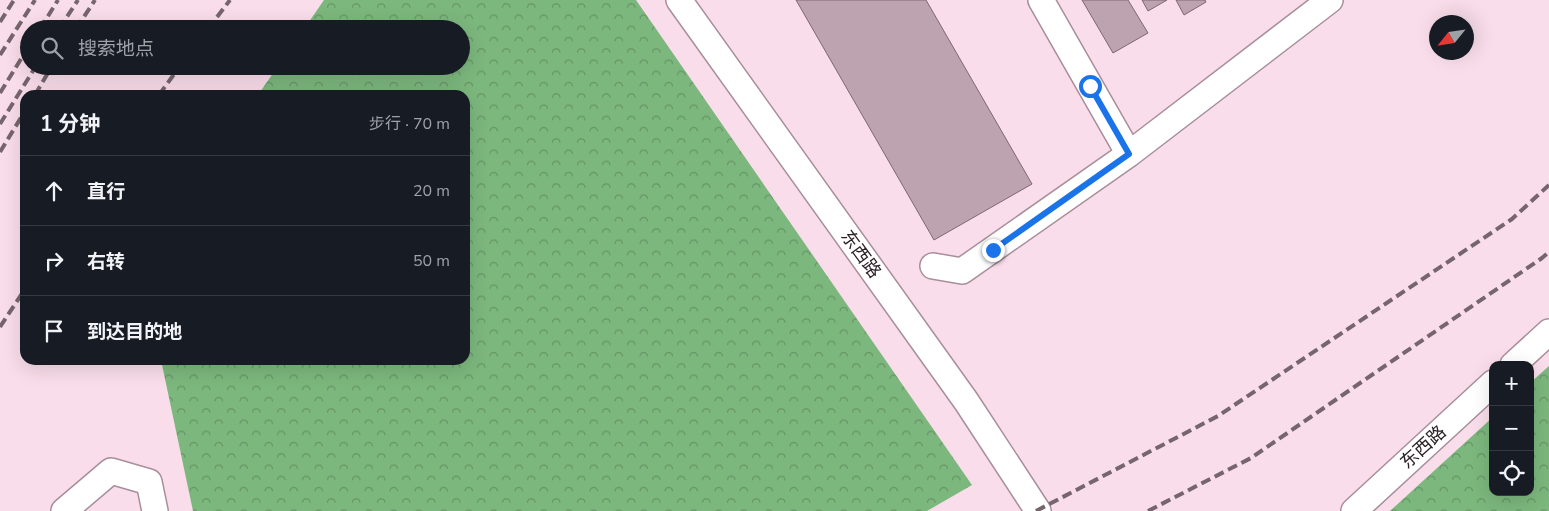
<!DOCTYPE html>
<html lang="zh">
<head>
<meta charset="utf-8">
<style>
  :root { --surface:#171b24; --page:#242831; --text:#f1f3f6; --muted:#9ea1a6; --line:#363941 }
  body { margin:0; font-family:"Nunito Sans","Noto Sans SC",sans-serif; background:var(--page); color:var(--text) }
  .controls { position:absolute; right:15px; bottom:15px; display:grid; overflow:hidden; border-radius:10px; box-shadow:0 5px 20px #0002 }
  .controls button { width:45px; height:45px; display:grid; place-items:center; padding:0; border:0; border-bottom:1px solid var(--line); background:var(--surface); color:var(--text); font:25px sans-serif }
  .compass { position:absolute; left:1429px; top:15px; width:45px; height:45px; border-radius:50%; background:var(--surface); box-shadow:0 5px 20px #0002; rotate:240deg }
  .stop { position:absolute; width:15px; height:15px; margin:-11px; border:4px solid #1a73e8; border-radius:50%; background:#fff }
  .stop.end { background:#1a73e8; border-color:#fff; box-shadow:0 1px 5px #0008 }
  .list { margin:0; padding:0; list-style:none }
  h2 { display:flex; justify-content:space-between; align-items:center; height:65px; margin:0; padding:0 20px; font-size:21px }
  h2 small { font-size:16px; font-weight:400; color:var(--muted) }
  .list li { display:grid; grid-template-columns:32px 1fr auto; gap:15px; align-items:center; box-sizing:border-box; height:70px; padding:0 20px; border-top:1px solid var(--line) }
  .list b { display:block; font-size:19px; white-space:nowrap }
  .list em { font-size:16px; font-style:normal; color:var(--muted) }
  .icon { flex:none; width:28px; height:28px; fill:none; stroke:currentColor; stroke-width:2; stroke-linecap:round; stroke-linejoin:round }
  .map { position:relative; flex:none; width:1549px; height:511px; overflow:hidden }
  .search { position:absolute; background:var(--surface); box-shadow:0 5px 20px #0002; left:20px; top:20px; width:450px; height:55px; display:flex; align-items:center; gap:12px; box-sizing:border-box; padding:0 18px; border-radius:28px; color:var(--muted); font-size:19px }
  .panel { position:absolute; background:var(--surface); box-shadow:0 5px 20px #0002; left:20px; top:90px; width:450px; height:275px; border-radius:15px }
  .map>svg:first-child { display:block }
</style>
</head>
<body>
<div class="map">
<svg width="1549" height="511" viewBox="0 0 1549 511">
  <defs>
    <pattern id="forest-crowns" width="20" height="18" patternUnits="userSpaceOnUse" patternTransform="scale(1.25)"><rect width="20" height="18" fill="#7cb77d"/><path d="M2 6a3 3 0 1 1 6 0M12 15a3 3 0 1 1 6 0" fill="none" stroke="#669466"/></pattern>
  </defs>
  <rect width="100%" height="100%" fill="#f9ddea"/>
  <!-- forest -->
  <path fill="url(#forest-crowns)" d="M 324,0 L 636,0 L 972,485 L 927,511 L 193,511 L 161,360 L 465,360 L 465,95 L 258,95 L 278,66 L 461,66 L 461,29 L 304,29 Z
    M 1549,366 L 1549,511 L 1390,511 L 1493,417 L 1493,492 L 1530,492 L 1530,383 Z"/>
  <!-- building -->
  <path fill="#bda3af" stroke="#7e6672" d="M 796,0 L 926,0 L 1032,184 L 934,240 Z
    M 1082,0 L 1128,0 L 1148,33 L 1113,53 Z
    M 1142,0 L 1167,0 L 1148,11 Z
    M 1176,0 L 1205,0 L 1206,2 L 1184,15 Z"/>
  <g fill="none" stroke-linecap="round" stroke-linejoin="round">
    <defs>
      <path id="minor" d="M 679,0 L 966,401 L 1038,511
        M 1041,0 L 1129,154
        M 933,266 L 962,271 L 1129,154 L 1330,0
        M 1513,365 L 1549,332
        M 64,511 L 111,471 L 149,482 L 155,511
        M 1354,511 L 1493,383"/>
    </defs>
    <!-- minor casing -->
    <use href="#minor" stroke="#a88e9a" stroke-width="28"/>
    <!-- minor -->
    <use href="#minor" stroke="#fff" stroke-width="25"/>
    <!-- rail -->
    <path stroke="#76656d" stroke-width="4" stroke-dasharray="10 5" stroke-linecap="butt" d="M 0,22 L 14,0
      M 40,29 L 58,0
      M 59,29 L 78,0
      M 76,29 L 95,0
      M 208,29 L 230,0
      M 0,55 L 35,0
      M 0,93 L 29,46
      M 35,95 L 52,66
      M 159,95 L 180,66
      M 0,124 L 36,66
      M 0,152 L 25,111
      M 0,327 L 25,289
      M 1036,511 L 1218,416 L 1512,219 L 1549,185
      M 1148,511 L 1251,458 L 1542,258 L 1549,252"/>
  </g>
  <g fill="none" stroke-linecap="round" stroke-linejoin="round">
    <!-- route -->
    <path stroke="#1a73e8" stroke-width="6" d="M 993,250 L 1129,154 L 1090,86"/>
  </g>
  <g text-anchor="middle" stroke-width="4" stroke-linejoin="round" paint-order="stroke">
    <!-- street labels -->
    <g font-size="18" fill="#2b2126" stroke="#fff">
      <text transform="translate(861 254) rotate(54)" y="6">东西路</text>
      <text transform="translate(1423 447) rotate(-42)" y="6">东西路</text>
    </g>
  </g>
</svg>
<div class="controls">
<button>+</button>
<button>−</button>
<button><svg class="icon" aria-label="locate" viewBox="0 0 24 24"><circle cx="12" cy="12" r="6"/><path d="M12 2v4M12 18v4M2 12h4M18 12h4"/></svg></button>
</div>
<svg class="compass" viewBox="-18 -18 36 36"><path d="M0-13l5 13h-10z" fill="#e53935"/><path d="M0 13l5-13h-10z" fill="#9ea1a6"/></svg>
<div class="stop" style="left:1090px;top:86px"></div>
<div class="stop end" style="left:993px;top:250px"></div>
<div class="search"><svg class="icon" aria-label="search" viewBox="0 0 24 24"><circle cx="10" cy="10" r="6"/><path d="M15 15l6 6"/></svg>搜索地点</div>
<section class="panel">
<h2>1 分钟<small>步行 · 70 m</small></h2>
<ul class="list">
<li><svg class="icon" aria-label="ahead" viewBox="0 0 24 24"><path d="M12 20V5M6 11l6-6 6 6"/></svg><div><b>直行</b></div><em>20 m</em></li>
<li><svg class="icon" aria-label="right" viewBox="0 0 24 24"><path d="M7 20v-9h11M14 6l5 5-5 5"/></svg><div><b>右转</b></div><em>50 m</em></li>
<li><svg class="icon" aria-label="arrive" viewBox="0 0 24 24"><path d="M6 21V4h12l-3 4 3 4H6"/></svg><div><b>到达目的地</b></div></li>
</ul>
</section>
</div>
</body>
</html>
